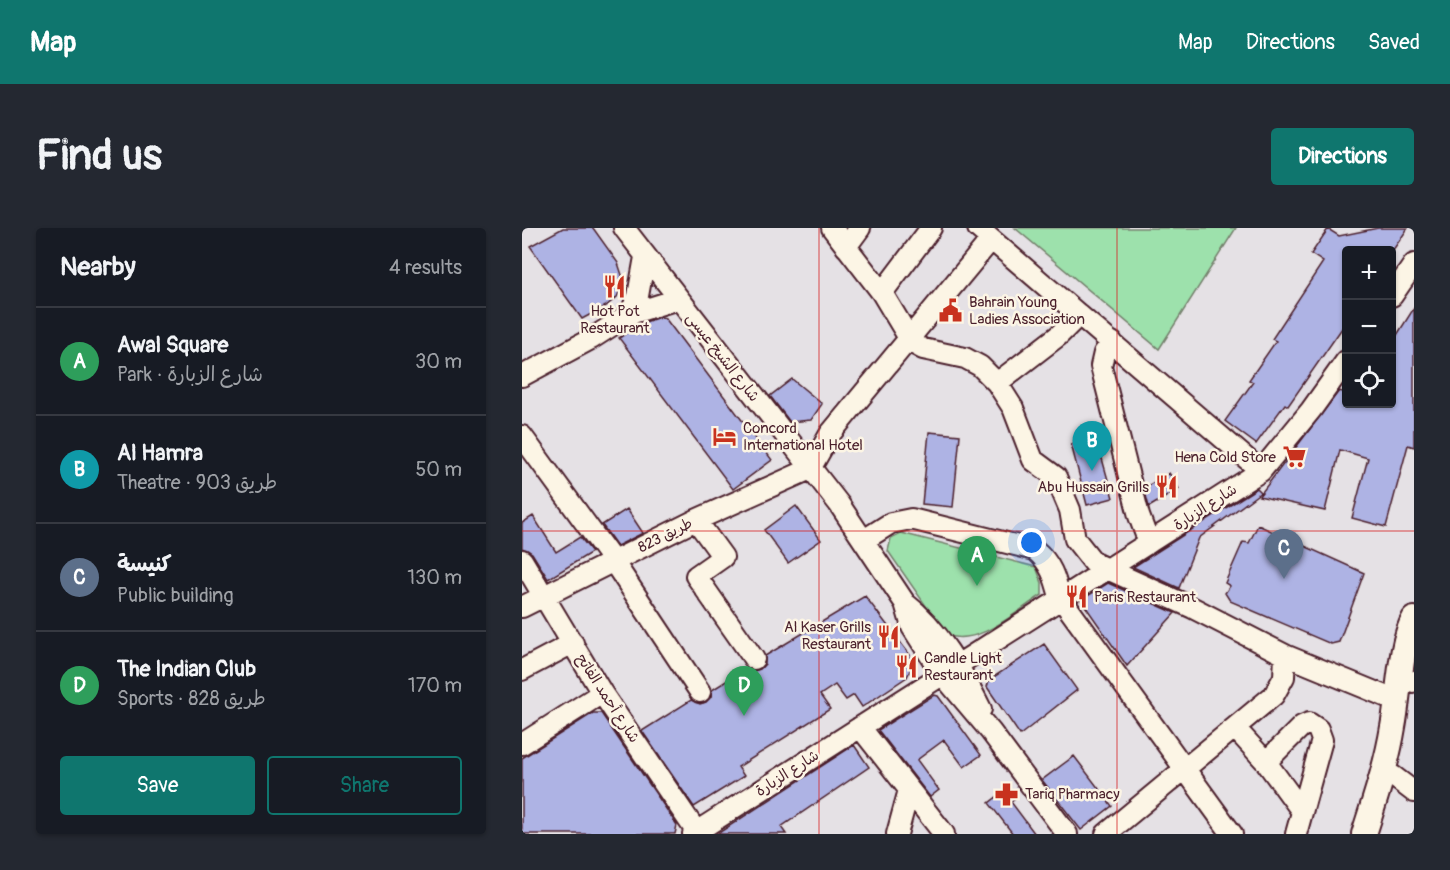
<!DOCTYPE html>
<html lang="en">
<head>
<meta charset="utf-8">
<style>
  :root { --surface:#171b24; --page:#242831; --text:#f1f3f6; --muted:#9ea1a6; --line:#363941; --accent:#0f766e }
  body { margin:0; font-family:Pangolin,"Playpen Sans Arabic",sans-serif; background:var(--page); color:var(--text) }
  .controls { position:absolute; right:18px; top:18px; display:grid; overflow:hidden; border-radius:6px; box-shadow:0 2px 4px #0004 }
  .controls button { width:54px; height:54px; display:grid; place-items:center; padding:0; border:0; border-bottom:2px solid var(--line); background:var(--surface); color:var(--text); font:30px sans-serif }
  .you { position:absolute; left:510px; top:315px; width:21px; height:21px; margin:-15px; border:4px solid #fff; border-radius:50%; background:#1a73e8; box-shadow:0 0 0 9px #1a73e833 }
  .badge { display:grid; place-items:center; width:39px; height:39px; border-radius:50%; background:var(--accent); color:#fff; font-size:20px; font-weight:700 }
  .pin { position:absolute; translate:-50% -50px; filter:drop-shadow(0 2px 3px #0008) }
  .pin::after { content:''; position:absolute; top:32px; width:21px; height:18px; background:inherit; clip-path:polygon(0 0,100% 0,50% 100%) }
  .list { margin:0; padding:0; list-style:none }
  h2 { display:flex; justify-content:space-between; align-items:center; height:78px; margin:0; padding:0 24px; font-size:26px }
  h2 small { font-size:20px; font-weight:400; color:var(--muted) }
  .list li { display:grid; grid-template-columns:39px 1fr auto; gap:18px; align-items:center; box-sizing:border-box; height:108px; padding:0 24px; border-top:2px solid var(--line) }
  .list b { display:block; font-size:22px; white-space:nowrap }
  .list p { margin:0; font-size:20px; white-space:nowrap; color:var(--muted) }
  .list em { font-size:20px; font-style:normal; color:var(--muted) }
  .actions { display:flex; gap:12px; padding:18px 24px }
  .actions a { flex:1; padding:14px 0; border:2px solid var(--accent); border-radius:6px; text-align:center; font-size:21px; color:var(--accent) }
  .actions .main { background:var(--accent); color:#fff }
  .icon { flex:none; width:33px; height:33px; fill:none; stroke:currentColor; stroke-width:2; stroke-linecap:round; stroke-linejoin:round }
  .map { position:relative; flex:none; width:892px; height:606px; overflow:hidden; border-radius:6px }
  header { display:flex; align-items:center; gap:36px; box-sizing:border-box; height:84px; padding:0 30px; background:var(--accent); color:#fff }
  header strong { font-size:28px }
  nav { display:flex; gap:33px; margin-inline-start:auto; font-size:21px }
  .intro { display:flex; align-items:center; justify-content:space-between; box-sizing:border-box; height:144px; padding:0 36px }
  h1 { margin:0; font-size:42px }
  .button { padding:15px 27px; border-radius:6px; background:var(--accent); color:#fff; font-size:21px; font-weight:700 }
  main { display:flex; gap:36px; padding:0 36px }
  aside { flex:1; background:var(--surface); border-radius:6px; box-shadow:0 2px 4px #0004 }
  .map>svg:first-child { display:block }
</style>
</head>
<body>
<header>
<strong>Map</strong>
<nav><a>Map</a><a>Directions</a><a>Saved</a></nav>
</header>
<div class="intro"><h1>Find us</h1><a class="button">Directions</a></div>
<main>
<aside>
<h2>Nearby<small>4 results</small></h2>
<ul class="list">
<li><span class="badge" style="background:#2e9e5b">A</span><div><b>Awal Square</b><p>Park · شارع الزبارة</p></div><em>30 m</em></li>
<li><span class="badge" style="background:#0f9aa8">B</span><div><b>Al Hamra</b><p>Theatre · طريق 903</p></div><em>50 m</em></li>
<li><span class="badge" style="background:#5c6f8a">C</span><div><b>كنيسة</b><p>Public building</p></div><em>130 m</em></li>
<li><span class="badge" style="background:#2e9e5b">D</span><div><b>The Indian Club</b><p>Sports · طريق 828</p></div><em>170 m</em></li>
</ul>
<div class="actions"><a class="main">Save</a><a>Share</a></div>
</aside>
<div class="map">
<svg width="892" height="606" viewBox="0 0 892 606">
  <rect width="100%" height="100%" fill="#e5e1e5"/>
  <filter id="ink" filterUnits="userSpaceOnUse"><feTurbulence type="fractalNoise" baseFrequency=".0167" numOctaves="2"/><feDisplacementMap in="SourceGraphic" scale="12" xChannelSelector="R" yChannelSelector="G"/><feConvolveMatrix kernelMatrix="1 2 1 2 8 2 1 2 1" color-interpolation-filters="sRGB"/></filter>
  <g filter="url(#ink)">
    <!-- green -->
    <path fill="#9de1ac" stroke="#74806c" stroke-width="1.5" d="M 493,0 L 714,0 L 637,121 Z
      M 379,305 L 514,339 L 520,355 L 520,367 C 493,384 457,419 424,407 L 366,323 L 369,310 Z"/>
    <!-- building -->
    <path fill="#aeb3e4" stroke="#4a1f2b" stroke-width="1.5" d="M 41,0 L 71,0 L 96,35 L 100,47 L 100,58 L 95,69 L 84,78 L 60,91 L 8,18 Z
      M 856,0 L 886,0 L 871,22 L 825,22 L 825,93 L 766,178 L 763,176 L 734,216 L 703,193 L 731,154 L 727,152 L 754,113 L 750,111 L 801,34 L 789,26 L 806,1 L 817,8 Z
      M 892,80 L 892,219 L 886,217 L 864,299 L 830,290 L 846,230 L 818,222 L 803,283 L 737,268 L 817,163 L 825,165 L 825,176 L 870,176 L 870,105 L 875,107 Z
      M 138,89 L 143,90 L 250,232 L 211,261 L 97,110 L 120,95 Z
      M 270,151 L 300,176 L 289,192 L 268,194 L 248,168 Z
      M 407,204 L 438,207 L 431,279 L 400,276 Z
      M 574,209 L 591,270 L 565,277 L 549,216 Z
      M 647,245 L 657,261 L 627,279 L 622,260 Z
      M 735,260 L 739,264 L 677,310 L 657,360 L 611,339 Z
      M 274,278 L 299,312 L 266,335 L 242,302 Z
      M 105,281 L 121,305 L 95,318 L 80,297 Z
      M 11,288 L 34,324 L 58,309 L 70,324 L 26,351 L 10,325 L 0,320 L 0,295 Z
      M 736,297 L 842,345 L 817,414 L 809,416 L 708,373 L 703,365 L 708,358 L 703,355 L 721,314 L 727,315 Z
      M 586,355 L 653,385 L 605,438 L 559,372 Z
      M 343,368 L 388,427 L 390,438 L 385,449 L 340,479 L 332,467 L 324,472 L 313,457 L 298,467 L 308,481 L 216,539 L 222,548 L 172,579 L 120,503 L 169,472 L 178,476 L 184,474 L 189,469 L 190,462 L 225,440 L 232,443 L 238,441 L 243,436 L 243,428 Z
      M 522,416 L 555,462 L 498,507 L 465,459 L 467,452 Z
      M 412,467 L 416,468 L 459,527 L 442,539 L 422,512 L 395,532 L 417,562 L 408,569 L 356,502 Z
      M 71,485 L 79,485 L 155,597 L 153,606 L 0,606 L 0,530 Z
      M 332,517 L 347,539 L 259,599 L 264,606 L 195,606 Z
      M 552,528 L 590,578 L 559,602 L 520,552 Z
      M 485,561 L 493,571 L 489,574 L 513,606 L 491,606 L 467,575 Z"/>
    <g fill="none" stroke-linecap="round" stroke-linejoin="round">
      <defs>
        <path id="minor" d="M 102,0 L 317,276 L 383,375 L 390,399 L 420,446 L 469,504 L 545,606
          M 310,0 L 360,65 L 390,115 L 401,121 L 443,130 L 458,138 L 475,155 L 491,180 L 511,232 L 534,249 L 548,282 L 553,311 L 572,335 L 671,380 L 763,427 L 875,473
          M 456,0 L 739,243
          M 324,19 L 338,0
          M 360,65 L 409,0
          M 870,68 L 892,36
          M 108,86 L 116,68 L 123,29
          M 590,114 L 582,125 L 579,138 L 617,288 L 627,315
          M 0,148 L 69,111 L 108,86 L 156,71
          M 475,155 L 536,108 L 557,87
          M 0,208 L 91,333 L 178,464
          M 174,292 L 201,329 L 174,348 L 232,431
          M 342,312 L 369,295 L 389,291 L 513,322 C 529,335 533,350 538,369 L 710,606
          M 0,332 L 80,465 L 176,606
          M 383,375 C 417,401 440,443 459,481
          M 0,379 L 174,292 L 288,241 L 308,206 L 462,20 L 467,10
          M 0,442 L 51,415
          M 891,454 L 892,453
          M 338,499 L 422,606
          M 713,500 L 744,534 L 779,582
          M 0,516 L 80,465
          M 744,534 L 780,498 L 787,495 L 796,501 L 800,512 L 774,606
          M 871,548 L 892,564
          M 171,606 L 739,243 L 789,182 L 824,133
          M 375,606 L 387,562
          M 584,606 L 752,467 L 762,449 L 763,427"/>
        <path id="major" d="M 842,606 C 853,571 865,536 871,499 C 877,469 878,415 892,391"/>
      </defs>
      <!-- minor casing -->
      <use href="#minor" stroke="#4a1f2b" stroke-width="24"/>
      <!-- major casing -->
      <use href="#major" stroke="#4a1f2b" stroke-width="28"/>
      <!-- minor -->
      <use href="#minor" stroke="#fcf5e5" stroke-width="20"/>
      <!-- major -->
      <use href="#major" stroke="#fcf5e5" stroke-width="24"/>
    </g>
  </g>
  <!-- grid -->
  <path fill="none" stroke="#d62828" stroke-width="1.5" stroke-opacity="0.55" d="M 297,0 L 297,606M 595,0 L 595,606M 0,303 L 892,303"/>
  <!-- icons -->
  <defs>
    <symbol id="restaurant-bare" viewBox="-9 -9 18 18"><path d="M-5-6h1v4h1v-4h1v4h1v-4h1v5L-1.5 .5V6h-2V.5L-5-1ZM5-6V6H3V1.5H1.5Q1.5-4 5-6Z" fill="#c8321e" stroke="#fcf5e5" stroke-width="2.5" paint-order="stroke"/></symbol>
    <symbol id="civic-bare" viewBox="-9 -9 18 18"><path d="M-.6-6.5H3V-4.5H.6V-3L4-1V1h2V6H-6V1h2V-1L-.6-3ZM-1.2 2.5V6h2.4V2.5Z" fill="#c8321e" stroke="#fcf5e5" stroke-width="2.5" paint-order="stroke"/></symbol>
    <symbol id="hotel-bare" viewBox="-9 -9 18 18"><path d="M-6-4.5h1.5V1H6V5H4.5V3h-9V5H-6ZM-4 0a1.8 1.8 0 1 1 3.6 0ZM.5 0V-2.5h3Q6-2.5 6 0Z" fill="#c8321e" stroke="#fcf5e5" stroke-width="2.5" paint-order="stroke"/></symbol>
    <symbol id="supermarket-bare" viewBox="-9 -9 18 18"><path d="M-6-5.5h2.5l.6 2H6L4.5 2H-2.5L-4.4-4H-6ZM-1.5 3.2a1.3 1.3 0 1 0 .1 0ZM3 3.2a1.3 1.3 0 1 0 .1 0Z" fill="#c8321e" stroke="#fcf5e5" stroke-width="2.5" paint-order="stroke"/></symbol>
    <symbol id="pharmacy-bare" viewBox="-9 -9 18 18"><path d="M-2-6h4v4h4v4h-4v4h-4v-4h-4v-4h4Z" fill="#c8321e" stroke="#fcf5e5" stroke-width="2.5" paint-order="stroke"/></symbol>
  </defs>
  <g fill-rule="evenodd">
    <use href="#restaurant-bare" x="76" y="42" width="33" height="33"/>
    <use href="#civic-bare" x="412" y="66" width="33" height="33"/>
    <use href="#hotel-bare" x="186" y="192" width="33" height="33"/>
    <use href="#supermarket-bare" x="756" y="212" width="33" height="33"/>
    <use href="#restaurant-bare" x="628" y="242" width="33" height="33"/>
    <use href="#restaurant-bare" x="538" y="352" width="33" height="33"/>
    <use href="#restaurant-bare" x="350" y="392" width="33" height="33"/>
    <use href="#restaurant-bare" x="368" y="422" width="33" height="33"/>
    <use href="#pharmacy-bare" x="468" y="550" width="33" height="33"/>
  </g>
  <g text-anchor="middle" stroke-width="5" stroke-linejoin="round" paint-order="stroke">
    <!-- poi labels -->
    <g font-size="15" fill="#4a1f2b" stroke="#fcf5e5" text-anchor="start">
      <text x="447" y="79">Bahrain Young<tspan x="447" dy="17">Ladies Association</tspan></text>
      <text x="93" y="88" text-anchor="middle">Hot Pot<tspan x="93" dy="17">Restaurant</tspan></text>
      <text x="221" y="205">Concord<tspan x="221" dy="17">International Hotel</tspan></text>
      <text x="754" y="234" text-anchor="end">Hena Cold Store</text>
      <text x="627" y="264" text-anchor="end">Abu Hussain Grills</text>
      <text x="572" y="374">Paris Restaurant</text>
      <text x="349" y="404" text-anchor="end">Al Kaser Grills<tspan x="349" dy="17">Restaurant</tspan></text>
      <text x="402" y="435">Candle Light<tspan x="402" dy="17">Restaurant</tspan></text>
      <text x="503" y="571">Tariq Pharmacy</text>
    </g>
    <!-- street labels -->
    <g font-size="15" fill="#4a1f2b" stroke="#fcf5e5">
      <text transform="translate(201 129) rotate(52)" y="5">شارع الشيخ عيسى</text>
      <text transform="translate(683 279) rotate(-33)" y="5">شارع الزبارة</text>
      <text transform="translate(143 307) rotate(-27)" y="5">طريق 823</text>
      <text transform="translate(86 470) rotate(57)" y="5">شارع أحمد الفاتح</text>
      <text transform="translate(265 545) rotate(-33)" y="5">شارع الزبارة</text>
    </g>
  </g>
</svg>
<div class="controls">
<button>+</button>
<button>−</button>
<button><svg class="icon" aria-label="locate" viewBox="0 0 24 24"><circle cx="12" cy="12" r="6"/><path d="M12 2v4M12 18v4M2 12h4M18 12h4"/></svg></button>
</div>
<div class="you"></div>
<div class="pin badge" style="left:455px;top:358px;background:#2e9e5b">A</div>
<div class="pin badge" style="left:570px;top:243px;background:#0f9aa8">B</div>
<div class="pin badge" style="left:762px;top:351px;background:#5c6f8a">C</div>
<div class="pin badge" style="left:222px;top:488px;background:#2e9e5b">D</div>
</div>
</main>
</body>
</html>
